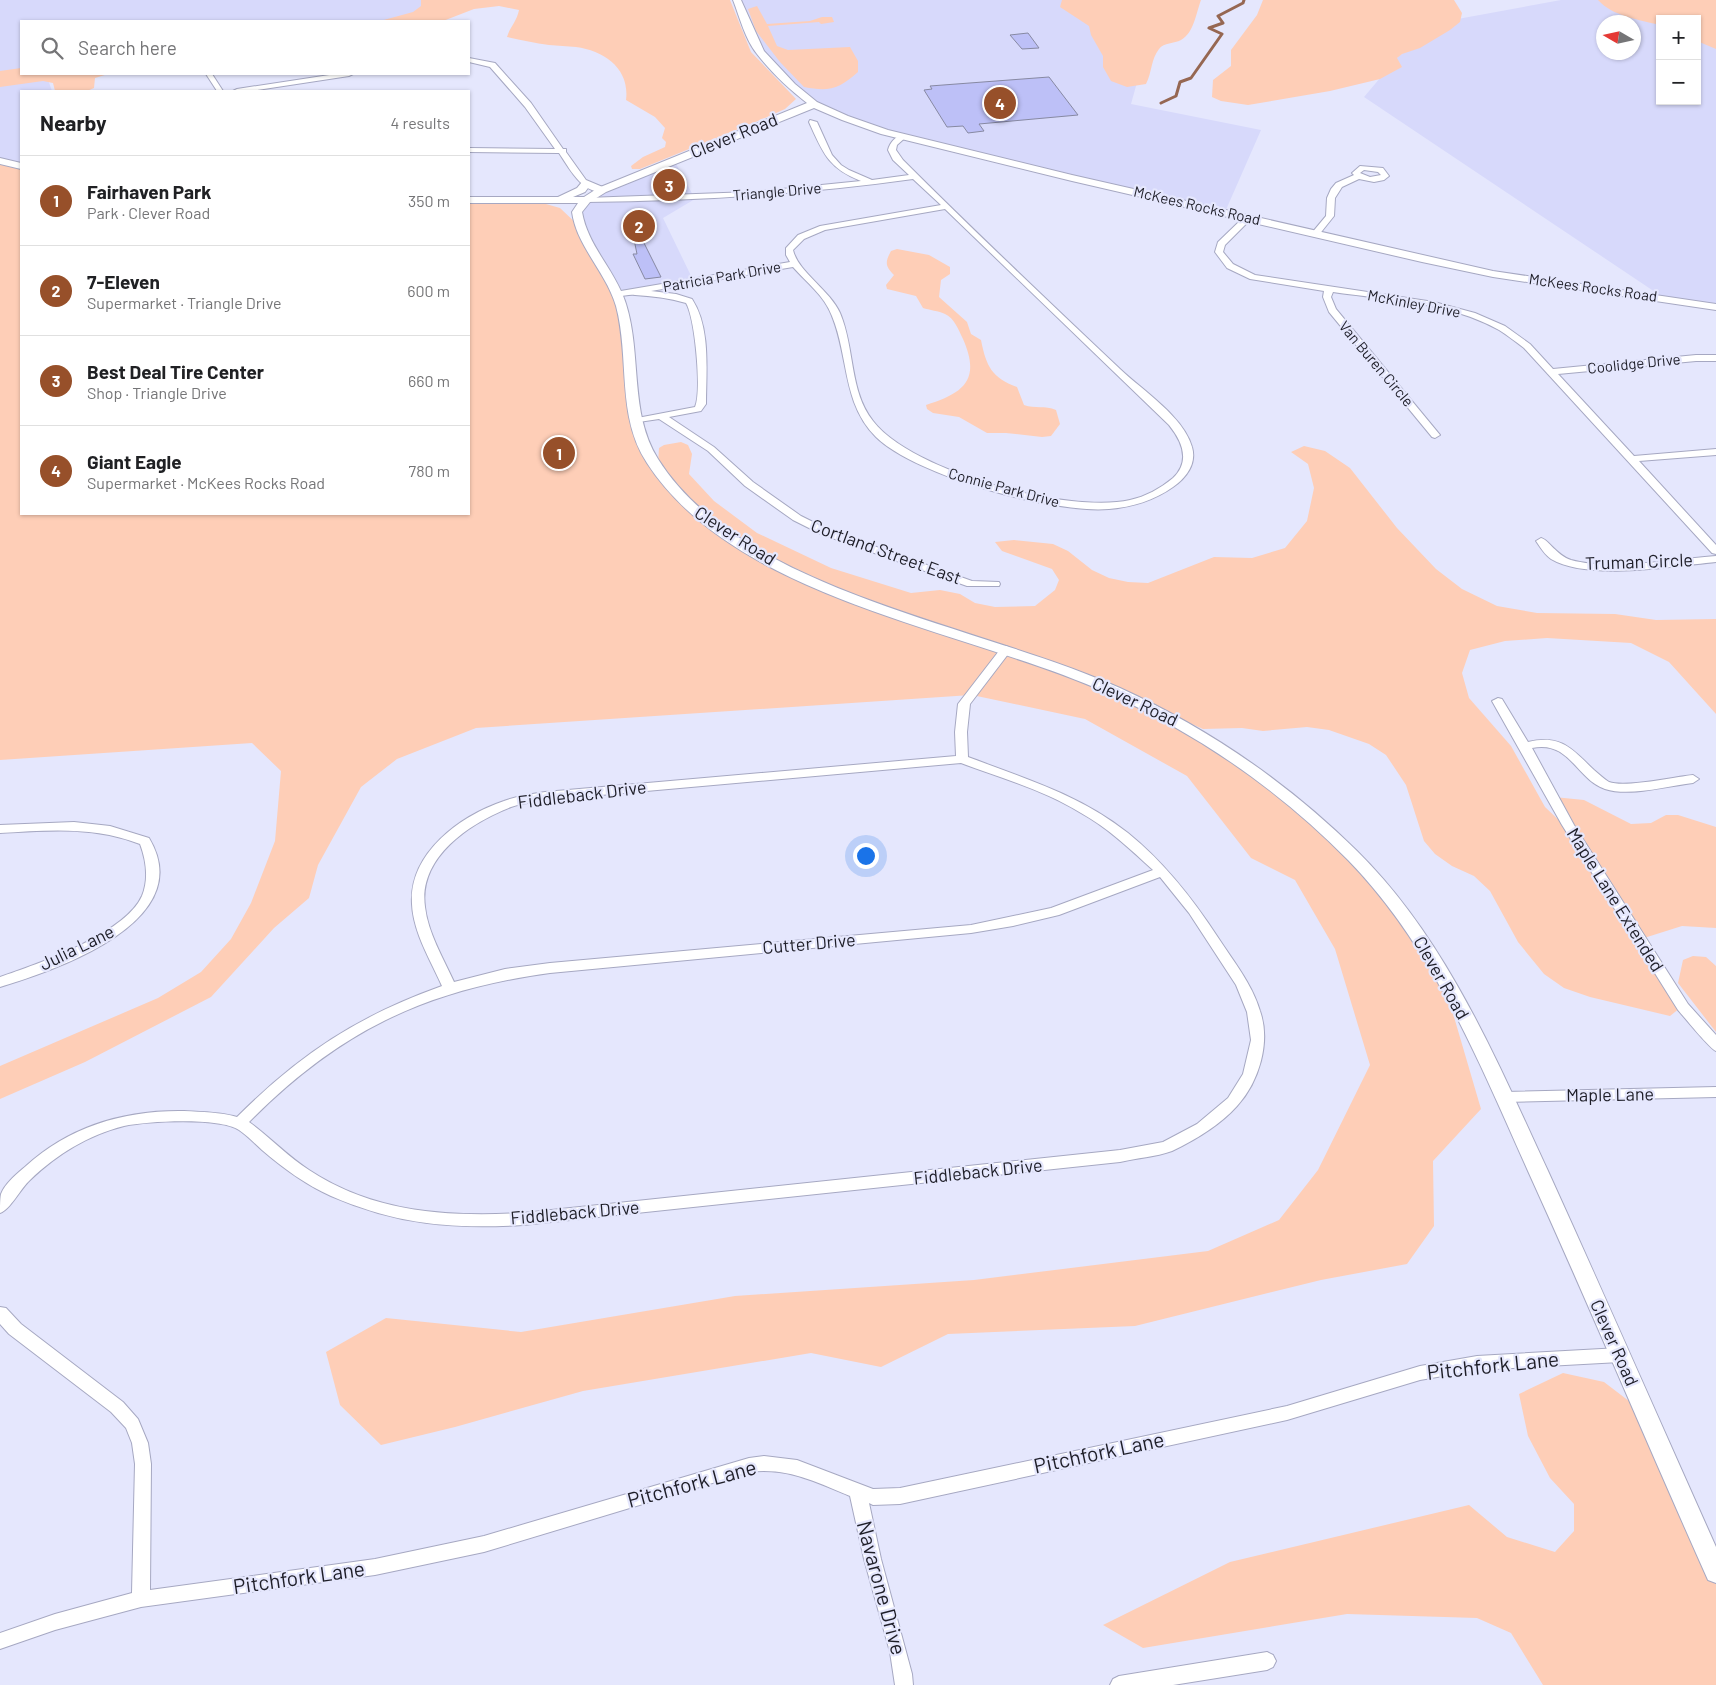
<!DOCTYPE html>
<html lang="en">
<head>
<meta charset="utf-8">
<style>
  :root { --surface:#fff; --page:#f6f6f6; --text:#202124; --muted:#757577; --line:#e0e0e0; --accent:#97502a }
  body { margin:0; font-family:Barlow,sans-serif; background:var(--page); color:var(--text) }
  .controls { position:absolute; right:15px; top:15px; display:grid; overflow:hidden; border-radius:0px; box-shadow:0 1px 4px #0004 }
  .controls button { width:45px; height:45px; display:grid; place-items:center; padding:0; border:0; border-bottom:1px solid var(--line); background:var(--surface); color:var(--text); font:25px sans-serif }
  .compass { position:absolute; left:1596px; top:15px; width:45px; height:45px; border-radius:50%; background:var(--surface); box-shadow:0 1px 4px #0004; rotate:279deg }
  .you { position:absolute; left:865px; top:855px; width:18px; height:18px; margin:-12px; border:4px solid #fff; border-radius:50%; background:#1a73e8; box-shadow:0 0 0 8px #1a73e833 }
  .badge { display:grid; place-items:center; width:32px; height:32px; border-radius:50%; background:var(--accent); color:#fff; font-size:16px; font-weight:700 }
  .pin { position:absolute; translate:-50% -50%; border:2px solid #fff; box-shadow:0 1px 5px #0006 }
  .list { margin:0; padding:0; list-style:none }
  h2 { display:flex; justify-content:space-between; align-items:center; height:65px; margin:0; padding:0 20px; font-size:21px }
  h2 small { font-size:16px; font-weight:400; color:var(--muted) }
  .list li { display:grid; grid-template-columns:32px 1fr auto; gap:15px; align-items:center; box-sizing:border-box; height:90px; padding:0 20px; border-top:1px solid var(--line) }
  .list b { display:block; font-size:19px; white-space:nowrap }
  .list p { margin:0; font-size:16px; white-space:nowrap; color:var(--muted) }
  .list em { font-size:16px; font-style:normal; color:var(--muted) }
  .icon { flex:none; width:28px; height:28px; fill:none; stroke:currentColor; stroke-width:2; stroke-linecap:round; stroke-linejoin:round }
  .map { position:relative; flex:none; width:1716px; height:1685px; overflow:hidden }
  .search { position:absolute; background:var(--surface); box-shadow:0 1px 4px #0004; left:20px; top:20px; width:450px; height:55px; display:flex; align-items:center; gap:12px; box-sizing:border-box; padding:0 18px; border-radius:0px; color:var(--muted); font-size:19px }
  .panel { position:absolute; background:var(--surface); box-shadow:0 1px 4px #0004; left:20px; top:90px; width:450px; height:425px; border-radius:0px }
  .map>svg:first-child { display:block }
</style>
</head>
<body>
<div class="map">
<svg width="1716" height="1685" viewBox="0 0 1716 1685">
  <rect width="100%" height="100%" fill="#e5e7fd"/>
  <!-- built -->
  <path fill="#d7d9fb" fill-rule="evenodd" d="M 0,0 L 431,0 L 441,12 L 380,21 L 21,21 L 21,74 L 46,74 L 52,91 L 21,91 L 21,166 L 0,161 Z
    M 737,0 L 1135,0 L 1154,21 L 1131,104 L 1261,130 L 1225,212 L 902,137 L 814,104 L 760,52 Z
    M 1561,0 L 1716,0 L 1716,307 L 1664,298 L 1364,97 L 1425,25 ZM 1660,19 L 1697,19 L 1697,101 L 1660,101 ZM 1604,22 L 1634,22 L 1634,52 L 1604,52 Z
    M 674,160 L 695,199 L 663,218 L 694,282 L 618,294 L 577,212 L 586,200 Z"/>
  <!-- green -->
  <path fill="#feceb7" d="M 421,0 L 730,0 L 751,52 L 796,99 L 785,109 L 765,118 L 640,169 L 632,169 L 631,166 L 643,157 L 665,147 L 666,142 L 662,138 L 665,128 L 655,117 L 626,100 C 630,69 605,51 576,47 C 567,46 558,46 549,45 C 535,43 521,40 507,37 C 510,27 517,21 519,10 L 499,6 L 474,9 L 443,21 L 380,21 L 413,12 L 421,6 Z
    M 1062,0 L 1201,0 C 1196,13 1194,33 1181,40 C 1174,44 1164,42 1159,49 C 1151,59 1152,72 1146,84 L 1127,87 L 1111,81 L 1103,67 L 1103,56 L 1091,35 L 1089,26 L 1060,7 Z
    M 1263,0 L 1454,0 L 1462,13 L 1460,22 L 1450,30 L 1420,48 L 1402,54 L 1397,58 L 1402,67 L 1380,79 L 1330,91 L 1248,105 L 1221,101 L 1212,97 L 1213,80 L 1231,66 L 1231,50 L 1257,15 Z
    M 1598,0 L 1716,0 L 1716,49 L 1697,41 L 1697,19 L 1660,19 L 1660,25 C 1640,20 1612,16 1598,0 Z
    M 757,6 L 767,24 L 810,21 L 822,17 L 832,17 L 834,22 L 821,24 L 819,22 L 768,26 L 777,46 L 788,50 L 850,47 L 858,61 L 858,72 C 839,89 829,92 804,87 L 780,62 L 756,31 L 748,9 Z
    M 21,68 L 21,74 L 108,74 L 95,78 L 94,88 L 87,91 L 55,91 L 53,83 L 43,81 L 0,87 L 0,71 Z
    M 0,161 L 21,166 L 21,514 L 469,514 L 469,200 L 520,200 L 546,204 L 560,208 L 579,226 L 618,294 L 642,440 L 700,516 L 820,584 L 1006,649 L 971,695 L 476,728 L 397,759 L 361,787 L 318,865 L 309,898 L 274,928 L 211,997 L 85,1062 L 0,1099 L 0,1066 L 158,998 L 201,972 L 231,939 L 251,903 L 275,841 L 281,771 L 252,743 L 0,760 Z
    M 897,249 L 929,255 L 950,267 L 950,274 L 941,280 L 939,297 L 967,322 L 971,334 L 981,340 C 986,366 992,378 1017,387 L 1024,405 C 1035,409 1045,405 1056,410 L 1060,424 L 1051,436 L 1042,437 L 1006,433 L 987,433 L 959,417 L 933,413 L 927,409 L 926,405 C 964,393 981,380 963,339 C 958,329 955,319 945,314 C 939,311 929,310 923,308 L 916,296 L 887,289 L 886,285 L 894,275 C 885,266 885,262 891,251 Z
    M 681,442 L 688,445 L 692,454 L 689,474 L 714,501 L 757,533 L 831,568 L 911,593 L 940,590 L 960,594 L 975,603 L 995,607 L 1035,606 L 1055,590 L 1059,580 L 1052,569 L 1002,551 L 995,542 L 1014,540 L 1053,544 L 1068,551 L 1092,570 L 1109,578 L 1128,582 L 1148,583 L 1214,557 L 1252,558 L 1285,548 L 1307,521 L 1314,488 L 1308,464 L 1291,452 L 1304,446 L 1325,451 L 1350,468 L 1397,528 L 1436,569 L 1462,589 L 1497,606 L 1537,613 L 1615,614 L 1656,620 L 1716,619 L 1716,714 L 1669,662 L 1631,643 L 1547,638 L 1505,641 L 1470,650 L 1462,673 L 1469,698 L 1511,746 L 1545,807 L 1565,826 L 1680,1008 L 1670,1016 L 1590,997 L 1564,988 L 1544,974 L 1518,942 L 1490,891 L 1474,876 L 1452,866 L 1435,854 L 1424,841 L 1406,785 L 1386,755 L 1369,744 L 1329,730 L 1307,727 L 1263,731 L 1242,728 L 1203,729 L 1112,689 L 857,597 L 760,552 L 703,515 L 658,464 L 659,448 L 664,445 Z
    M 1006,650 L 1160,713 L 1284,793 L 1385,893 L 1442,976 L 1481,1109 L 1433,1161 L 1434,1226 L 1407,1264 L 1321,1280 L 1135,1326 L 948,1334 L 881,1367 L 811,1353 L 583,1391 L 455,1427 L 381,1445 L 340,1405 L 326,1352 L 386,1318 L 521,1332 L 735,1296 L 974,1280 L 1208,1251 L 1279,1220 L 1318,1170 L 1370,1065 L 1335,949 L 1295,880 L 1251,858 L 1187,776 L 1085,719 L 972,695 Z
    M 1554,797 L 1584,800 L 1631,824 L 1651,823 L 1666,815 L 1678,815 L 1716,827 L 1716,928 L 1682,926 L 1644,938 Z
    M 1693,956 L 1706,957 L 1716,966 L 1716,1032 L 1678,983 L 1683,960 Z
    M 1563,1373 L 1604,1382 L 1642,1411 L 1716,1581 L 1716,1685 L 1543,1685 L 1511,1633 L 1477,1618 L 1347,1614 L 1143,1648 L 1103,1625 L 1230,1562 L 1469,1505 L 1507,1537 L 1555,1552 L 1574,1531 L 1574,1504 L 1550,1478 L 1528,1436 L 1519,1394 Z"/>
  <g fill="none" stroke-linecap="round" stroke-linejoin="round">
    <!-- stream -->
    <path stroke="#966752" stroke-width="3" d="M 1161,103 L 1176,96 L 1180,82 L 1191,78 L 1222,34 L 1209,28 L 1223,23 L 1218,16 L 1243,3 L 1244,0"/>
  </g>
  <!-- building -->
  <path fill="#bdc0f7" stroke="#8789a2" d="M 1028,33 L 1039,48 L 1022,49 L 1010,35 Z
    M 1049,77 L 1078,115 L 979,124 L 984,131 L 968,133 L 963,126 L 947,127 L 924,90 L 932,89 L 930,86 Z
    M 646,219 L 649,232 L 639,233 L 661,277 L 645,279 L 633,254 L 637,254 L 630,220 Z"/>
  <g fill="none" stroke-linecap="round" stroke-linejoin="round">
    <defs>
      <path id="minor" d="M 469,58 L 495,63 L 531,103 L 563,149 L 566,149 L 566,152 L 586,180 L 605,188 L 605,192 C 582,194 570,169 559,153 L 469,152 L 469,148 L 555,149 L 525,107 L 490,67 L 469,62 Z
        M 206,74 L 212,74 L 223,91 L 217,91 Z
        M 336,74 L 353,74 L 349,76 L 250,91 L 233,91 L 237,89 Z
        M 810,120 L 817,122 L 832,155 L 841,165 L 849,170 L 872,180 L 909,175 L 893,160 L 888,150 C 890,142 897,134 905,135 L 906,137 L 897,145 L 896,150 L 903,160 C 974,231 1047,300 1120,369 C 1142,390 1184,417 1192,447 C 1197,464 1186,478 1173,487 C 1153,501 1133,507 1109,509 C 1054,514 916,476 876,437 C 842,403 849,357 832,316 C 824,295 807,283 793,267 L 651,291 L 676,294 L 692,299 C 711,328 706,371 706,404 L 701,411 L 669,417 L 714,447 L 753,482 L 801,516 L 829,530 L 972,581 L 999,582 L 1000,584 L 999,586 L 967,586 L 821,534 L 793,520 L 745,486 L 708,451 L 659,419 L 632,423 L 632,419 L 695,407 C 702,391 695,318 686,303 C 669,298 652,296 635,295 C 628,294 622,297 615,296 L 615,292 L 790,262 L 786,255 L 786,248 L 798,235 L 820,226 L 941,205 L 913,179 C 805,194 696,201 586,202 L 582,200 L 586,198 L 751,192 L 861,181 C 828,168 823,153 809,122 ZM 945,209 L 1169,425 C 1182,441 1191,461 1173,478 C 1161,488 1145,497 1130,500 C 1069,514 912,472 873,421 C 849,391 855,348 840,313 C 829,289 798,272 793,250 L 804,239 L 825,230 Z
        M 1360,166 L 1383,168 L 1389,176 L 1384,180 L 1374,182 L 1359,179 L 1342,187 L 1335,198 L 1334,216 L 1318,236 L 1312,236 L 1311,234 L 1326,216 L 1327,198 L 1331,189 L 1336,183 L 1354,175 L 1352,173 ZM 1364,170 L 1378,172 L 1381,175 L 1370,177 L 1360,173 Z
        M 1245,216 L 1252,218 L 1225,245 L 1223,252 L 1233,264 L 1255,275 L 1434,302 L 1475,313 L 1505,326 L 1530,344 L 1553,369 L 1696,355 L 1716,355 L 1716,361 L 1696,361 L 1558,374 L 1634,456 L 1716,449 L 1716,455 L 1639,461 L 1716,545 L 1716,554 L 1712,553 L 1524,348 C 1516,342 1507,335 1499,330 C 1450,302 1387,300 1333,292 L 1331,297 L 1336,309 L 1440,435 L 1435,438 L 1432,437 L 1329,312 L 1323,297 L 1324,291 L 1250,279 L 1227,268 L 1215,252 L 1218,242 Z
        M 1541,538 C 1549,540 1556,555 1571,560 C 1611,571 1674,559 1716,556 L 1716,562 C 1674,566 1587,581 1551,559 C 1545,555 1540,547 1536,541 Z
        M 1006,646 L 1012,649 L 970,704 L 967,732 L 968,757 C 1024,778 1080,795 1128,833 C 1165,863 1193,899 1219,939 C 1234,962 1252,984 1260,1011 C 1271,1042 1259,1082 1237,1106 C 1220,1125 1195,1140 1172,1151 C 1156,1157 1136,1158 1120,1162 L 523,1225 C 452,1229 398,1225 331,1196 C 306,1185 283,1168 262,1150 C 255,1144 248,1136 239,1130 C 219,1117 148,1121 124,1126 C 88,1135 56,1155 30,1180 C 21,1188 10,1210 0,1213 C 0,1207 0,1199 1,1194 C 5,1183 18,1173 26,1166 C 70,1126 126,1110 184,1111 C 202,1112 220,1112 237,1117 C 300,1054 358,1016 442,986 C 431,961 413,932 412,904 C 409,853 460,816 504,801 C 517,796 531,794 545,792 L 956,756 L 955,732 L 958,704 L 1002,647 ZM 961,763 C 1001,778 1044,790 1081,813 C 1108,828 1130,849 1153,870 L 1051,908 L 971,925 L 550,963 L 505,969 L 454,982 C 443,958 428,933 425,907 C 418,857 470,823 511,807 C 522,803 534,802 545,800 ZM 1160,877 L 1189,913 L 1236,985 L 1247,1012 L 1251,1040 L 1243,1074 L 1228,1098 L 1197,1124 L 1163,1142 L 1120,1150 L 523,1213 C 448,1217 374,1213 309,1170 C 287,1156 270,1137 249,1122 C 338,1032 424,990 550,973 L 971,933 L 1013,926 L 1059,915 Z
        M 1498,698 L 1502,699 L 1528,742 C 1561,734 1572,749 1594,770 C 1599,774 1604,779 1609,782 C 1625,788 1674,777 1693,775 L 1699,779 L 1693,783 C 1668,786 1629,797 1605,789 C 1576,779 1570,740 1532,748 L 1574,825 L 1688,1004 L 1716,1035 L 1716,1051 C 1710,1049 1685,1018 1678,1010 L 1562,825 L 1492,701 Z
        M 74,822 L 110,826 L 149,838 C 199,921 57,970 0,987 L 0,977 C 38,964 125,934 142,896 C 149,879 146,860 140,844 C 94,826 48,830 0,833 L 0,825 Z
        M 1716,1087 L 1716,1097 L 1505,1102 L 1500,1101 L 1498,1097 L 1500,1093 L 1505,1092 Z
        M 0,1307 L 6,1308 L 21,1324 L 123,1402 L 138,1419 L 148,1443 L 151,1464 L 150,1590 L 375,1559 L 484,1536 L 749,1458 L 764,1456 L 797,1460 L 873,1489 L 900,1488 L 1287,1406 L 1420,1366 L 1477,1356 L 1620,1348 L 1626,1350 L 1628,1355 L 1626,1360 L 1620,1362 L 1477,1370 L 1420,1380 L 1287,1420 L 900,1504 L 873,1505 L 869,1503 L 881,1559 L 912,1674 L 913,1685 L 895,1685 L 890,1652 L 864,1559 L 850,1496 C 816,1482 787,1467 749,1472 L 484,1552 L 375,1575 L 141,1607 L 55,1630 L 0,1649 L 0,1633 L 55,1614 L 132,1593 L 135,1464 L 132,1443 L 126,1428 L 111,1412 L 9,1334 L 0,1324 Z
        M 1267,1652 L 1273,1655 L 1276,1661 L 1273,1667 L 1267,1670 L 1173,1685 L 1110,1685 L 1113,1679 L 1119,1676 Z"/>
      <path id="tertiary" d="M 733,0 L 741,0 L 764,51 L 795,84 L 817,102 L 848,116 L 888,130 L 1072,175 L 1493,271 L 1716,304 L 1716,310 L 1493,277 L 1422,262 L 1072,181 L 881,134 L 842,120 L 814,108 L 606,192 L 590,202 L 582,212 C 588,247 616,271 626,304 C 642,355 629,413 658,459 C 741,592 982,625 1120,688 C 1208,728 1288,783 1357,851 C 1447,940 1496,1059 1548,1171 C 1605,1296 1660,1422 1716,1547 L 1716,1583 L 1708,1580 C 1647,1444 1590,1307 1528,1171 C 1479,1062 1433,947 1348,860 C 1279,790 1197,733 1107,693 C 965,629 736,600 647,463 C 616,416 630,358 616,306 C 606,272 577,247 572,212 L 578,203 L 469,203 L 469,197 L 558,197 L 577,188 L 582,182 L 590,182 L 591,184 L 585,192 L 573,197 L 584,197 L 598,188 L 807,103 C 789,89 771,72 757,54 C 745,39 740,18 733,0 Z
        M 0,158 L 21,163 L 21,169 L 0,164 Z"/>
    </defs>
    <!-- minor casing -->
    <use href="#minor" stroke="#a6a8c2" stroke-width="2"/>
    <!-- tertiary casing -->
    <use href="#tertiary" stroke="#a6a8c2" stroke-width="2"/>
    <!-- minor -->
    <use href="#minor" fill="#fff" fill-rule="evenodd"/>
    <!-- tertiary -->
    <use href="#tertiary" fill="#fff" fill-rule="evenodd"/>
  </g>
  <g text-anchor="middle" stroke-width="4.5" stroke-linejoin="round" paint-order="stroke">
    <!-- far-street labels -->
    <g font-size="15" fill="#1e1e28" stroke="#e5e7fd">
      <text transform="translate(777 192) rotate(-5)" y="5">Triangle Drive</text>
      <text transform="translate(1197 206) rotate(13)" y="5">McKees Rocks Road</text>
      <text transform="translate(722 277) rotate(-10)" y="5">Patricia Park Drive</text>
      <text transform="translate(1593 288) rotate(8)" y="5">McKees Rocks Road</text>
      <text transform="translate(1414 304) rotate(11)" y="5">McKinley Drive</text>
      <text transform="translate(1376 364) rotate(50)" y="5">Van Buren Circle</text>
      <text transform="translate(1634 364) rotate(-6)" y="5">Coolidge Drive</text>
      <text transform="translate(1004 488) rotate(15)" y="5">Connie Park Drive</text>
    </g>
    <!-- street labels -->
    <g font-size="18" fill="#1e1e28" stroke="#e5e7fd">
      <text transform="translate(734 136) rotate(-22)" y="6">Clever Road</text>
      <text transform="translate(735 536) rotate(33)" y="6">Clever Road</text>
      <text transform="translate(886 552) rotate(20)" y="6">Cortland Street East</text>
      <text transform="translate(1639 562) rotate(-2)" y="6">Truman Circle</text>
      <text transform="translate(1135 702) rotate(25)" y="6">Clever Road</text>
      <text transform="translate(582 795) rotate(-7)" y="6">Fiddleback Drive</text>
      <text transform="translate(1615 900) rotate(58)" y="6">Maple Lane Extended</text>
      <text transform="translate(809 944) rotate(-5)" y="6">Cutter Drive</text>
      <text transform="translate(77 948) rotate(-26)" y="6">Julia Lane</text>
      <text transform="translate(1441 978) rotate(60)" y="6">Clever Road</text>
      <text transform="translate(1610 1095) rotate(-1)" y="6">Maple Lane</text>
      <text transform="translate(978 1172) rotate(-6)" y="6">Fiddleback Drive</text>
      <text transform="translate(575 1213) rotate(-5)" y="6">Fiddleback Drive</text>
      <text transform="translate(1614 1343) rotate(66)" y="6">Clever Road</text>
    </g>
    <!-- near-street labels -->
    <g font-size="21" fill="#1e1e28" stroke="#e5e7fd">
      <text transform="translate(1493 1366) rotate(-6)" y="7">Pitchfork Lane</text>
      <text transform="translate(1099 1453) rotate(-12)" y="7">Pitchfork Lane</text>
      <text transform="translate(692 1484) rotate(-15)" y="7">Pitchfork Lane</text>
      <text transform="translate(299 1578) rotate(-8)" y="7">Pitchfork Lane</text>
      <text transform="translate(881 1588) rotate(75)" y="7">Navarone Drive</text>
    </g>
  </g>
</svg>
<div class="controls">
<button>+</button>
<button>−</button>
</div>
<svg class="compass" viewBox="-18 -18 36 36"><path d="M0-13l5 13h-10z" fill="#e53935"/><path d="M0 13l5-13h-10z" fill="#757577"/></svg>
<div class="you"></div>
<div class="pin badge" style="left:559px;top:453px">1</div>
<div class="pin badge" style="left:639px;top:226px">2</div>
<div class="pin badge" style="left:669px;top:185px">3</div>
<div class="pin badge" style="left:1000px;top:103px">4</div>
<div class="search"><svg class="icon" aria-label="search" viewBox="0 0 24 24"><circle cx="10" cy="10" r="6"/><path d="M15 15l6 6"/></svg>Search here</div>
<section class="panel">
<h2>Nearby<small>4 results</small></h2>
<ul class="list">
<li><span class="badge">1</span><div><b>Fairhaven Park</b><p>Park · Clever Road</p></div><em>350 m</em></li>
<li><span class="badge">2</span><div><b>7-Eleven</b><p>Supermarket · Triangle Drive</p></div><em>600 m</em></li>
<li><span class="badge">3</span><div><b>Best Deal Tire Center</b><p>Shop · Triangle Drive</p></div><em>660 m</em></li>
<li><span class="badge">4</span><div><b>Giant Eagle</b><p>Supermarket · McKees Rocks Road</p></div><em>780 m</em></li>
</ul>
</section>
</div>
</body>
</html>
